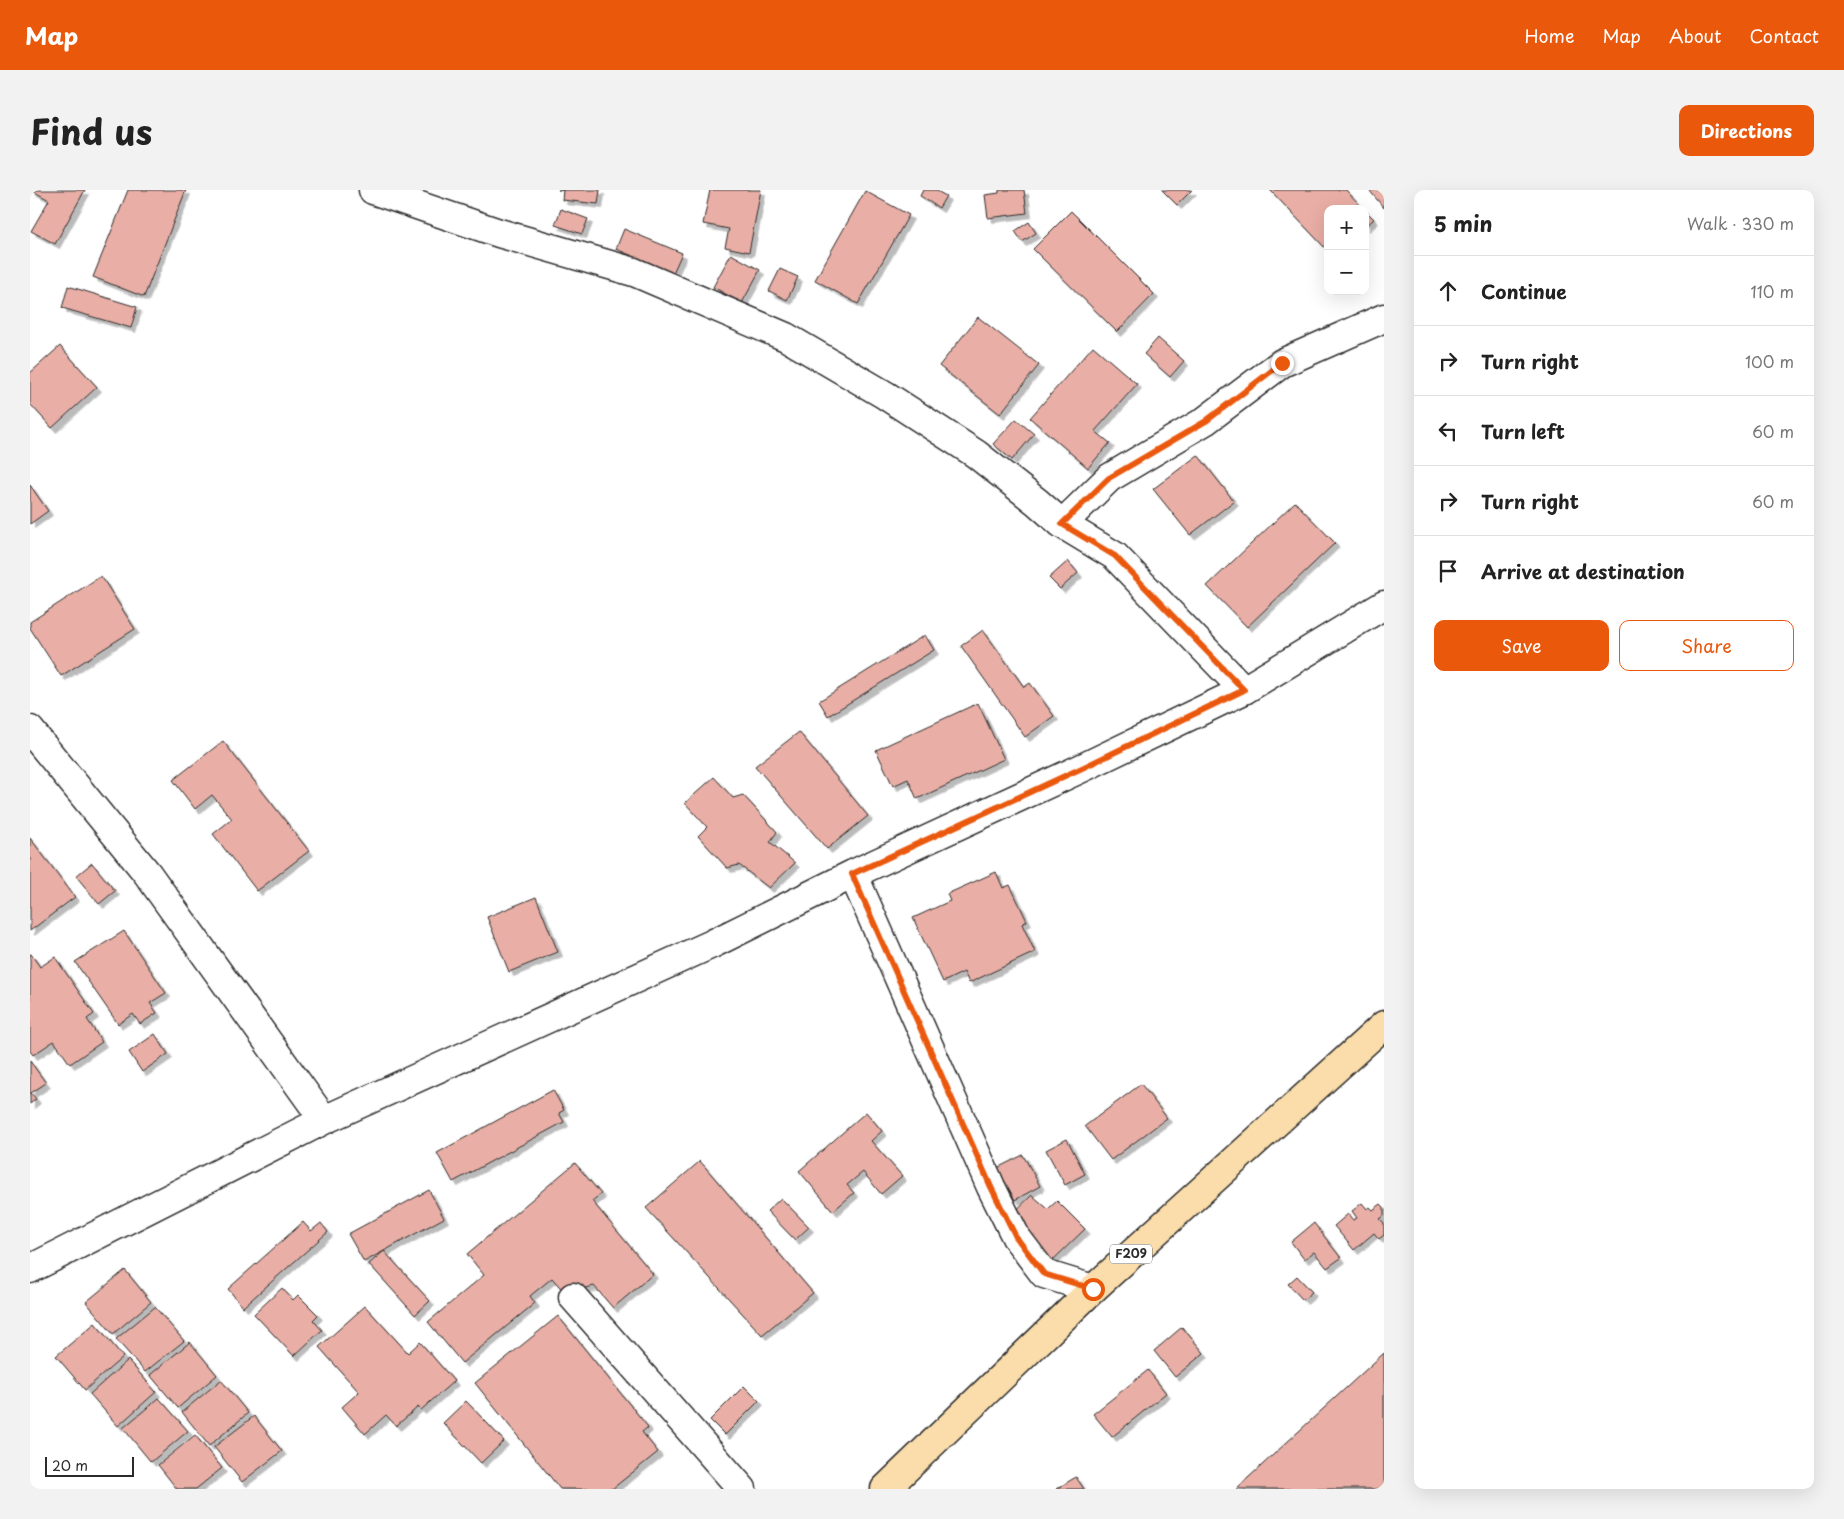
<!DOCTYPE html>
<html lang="en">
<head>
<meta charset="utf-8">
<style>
  :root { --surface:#fff; --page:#f2f2f2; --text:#222; --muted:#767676; --line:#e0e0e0; --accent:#ea580c }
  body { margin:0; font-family:"Playpen Sans",sans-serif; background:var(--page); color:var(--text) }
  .controls { position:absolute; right:15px; top:15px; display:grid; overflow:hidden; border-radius:10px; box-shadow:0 5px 20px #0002 }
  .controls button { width:45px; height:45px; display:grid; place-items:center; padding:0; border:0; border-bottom:1px solid var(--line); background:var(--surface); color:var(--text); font:25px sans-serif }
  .scale { position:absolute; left:15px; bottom:12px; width:89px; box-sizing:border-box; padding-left:5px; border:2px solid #2b2b2b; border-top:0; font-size:14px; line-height:18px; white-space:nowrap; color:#2b2b2b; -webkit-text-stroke:4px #fff; paint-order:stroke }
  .stop { position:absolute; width:15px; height:15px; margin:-11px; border:4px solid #ea580c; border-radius:50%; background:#fff }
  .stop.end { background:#ea580c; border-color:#fff; box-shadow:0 1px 5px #0008 }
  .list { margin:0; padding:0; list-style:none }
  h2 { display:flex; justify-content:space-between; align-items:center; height:65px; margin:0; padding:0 20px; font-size:21px }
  h2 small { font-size:16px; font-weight:400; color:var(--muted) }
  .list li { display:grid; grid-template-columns:32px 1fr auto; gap:15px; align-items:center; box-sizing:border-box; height:70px; padding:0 20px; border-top:1px solid var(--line) }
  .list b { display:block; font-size:19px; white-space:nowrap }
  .list em { font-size:16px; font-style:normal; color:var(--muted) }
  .actions { display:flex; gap:10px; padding:15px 20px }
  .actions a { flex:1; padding:11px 0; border:1px solid var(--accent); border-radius:10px; text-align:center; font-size:18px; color:var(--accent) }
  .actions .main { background:var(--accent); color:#fff }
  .icon { flex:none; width:28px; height:28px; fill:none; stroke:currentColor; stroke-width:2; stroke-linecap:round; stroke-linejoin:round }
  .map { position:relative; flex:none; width:1354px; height:1299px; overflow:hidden; border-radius:10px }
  header { display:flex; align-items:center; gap:30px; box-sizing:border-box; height:70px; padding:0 25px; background:var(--accent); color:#fff }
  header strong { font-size:24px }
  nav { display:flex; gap:28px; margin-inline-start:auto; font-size:18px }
  .intro { display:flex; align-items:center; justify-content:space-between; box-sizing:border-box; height:120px; padding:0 30px }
  h1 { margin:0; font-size:35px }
  .button { padding:12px 22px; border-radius:10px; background:var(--accent); color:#fff; font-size:18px; font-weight:700 }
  main { display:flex; gap:30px; padding:0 30px }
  aside { flex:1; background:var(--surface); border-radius:10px; box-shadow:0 5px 20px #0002 }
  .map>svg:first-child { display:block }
</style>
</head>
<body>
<header>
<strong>Map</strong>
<nav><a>Home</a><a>Map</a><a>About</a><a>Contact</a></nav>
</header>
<div class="intro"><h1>Find us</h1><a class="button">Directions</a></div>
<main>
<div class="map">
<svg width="1354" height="1299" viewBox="0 0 1354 1299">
  <defs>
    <filter id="shadow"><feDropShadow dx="4.5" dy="4.5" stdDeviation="0" flood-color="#0004"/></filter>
  </defs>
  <rect width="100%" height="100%" fill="#fff"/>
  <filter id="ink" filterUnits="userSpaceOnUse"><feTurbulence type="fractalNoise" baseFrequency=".02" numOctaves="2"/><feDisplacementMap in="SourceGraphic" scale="10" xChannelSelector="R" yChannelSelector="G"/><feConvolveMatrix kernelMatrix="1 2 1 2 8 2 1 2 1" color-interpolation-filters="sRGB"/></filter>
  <g filter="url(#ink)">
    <!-- building -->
    <path fill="#e9aea5" stroke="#2b2b2b" filter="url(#shadow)" d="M 1,0 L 55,0 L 25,54 L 1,41 L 19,10 Z
      M 98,0 L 156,0 L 114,107 L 63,87 Z
      M 528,0 L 570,0 L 568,14 L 532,10 L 533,0 Z
      M 680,0 L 731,0 L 719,62 L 695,57 L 699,39 L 673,34 Z
      M 893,0 L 905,0 L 916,6 L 909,18 L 890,6 Z
      M 969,0 L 994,0 L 997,23 L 958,28 L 955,5 L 969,3 Z
      M 1132,0 L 1162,0 L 1147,15 Z
      M 1240,0 L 1316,0 L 1334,19 L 1298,19 L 1298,61 Z
      M 1339,0 L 1354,0 L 1354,18 Z
      M 835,1 L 879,25 L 828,114 L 785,90 Z
      M 531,19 L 558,29 L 552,44 L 525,35 Z
      M 1335,20 L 1344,29 L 1335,37 Z
      M 1041,21 L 1124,104 L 1087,142 L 1003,59 Z
      M 999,32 L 1006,43 L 992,52 L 985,41 Z
      M 594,39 L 652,63 L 643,83 L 586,59 Z
      M 701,64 L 730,80 L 712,113 L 683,97 Z
      M 750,79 L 768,87 L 757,110 L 739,101 Z
      M 38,96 L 107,117 L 101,138 L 32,118 Z
      M 948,127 L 1009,175 L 970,224 L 909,176 Z
      M 1128,148 L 1154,171 L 1140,187 L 1114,164 Z
      M 30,156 L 67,197 L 22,238 L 0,214 L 0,183 Z
      M 1063,156 L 1107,194 L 1065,241 L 1080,253 L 1058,278 L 1000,228 Z
      M 986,229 L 1004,244 L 982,270 L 963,254 Z
      M 1168,265 L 1204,311 L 1160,345 L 1123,299 Z
      M 0,295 L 18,321 L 0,334 Z
      M 1265,312 L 1305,353 L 1217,437 L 1177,396 Z
      M 1038,371 L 1048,383 L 1030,399 L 1019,388 Z
      M 71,386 L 105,439 L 31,486 L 0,438 L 0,432 Z
      M 953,440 L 994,497 L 1000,493 L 1024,526 L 995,547 L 931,456 Z
      M 895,445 L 904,460 L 798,526 L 789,511 Z
      M 948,513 L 974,569 L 887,609 L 878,589 L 863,596 L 846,560 Z
      M 769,542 L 838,626 L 797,659 L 725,576 Z
      M 193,551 L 279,661 L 227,701 L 183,644 L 202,629 L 182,605 L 165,619 L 143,590 Z
      M 684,587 L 703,608 L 713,605 L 747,642 L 740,652 L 765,673 L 739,698 L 709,675 L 697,678 L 668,646 L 677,637 L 655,613 Z
      M 0,648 L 45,707 L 0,741 Z
      M 62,673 L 85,701 L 69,714 L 46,686 Z
      M 966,682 L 973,698 L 980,695 L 997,731 L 992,734 L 1005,762 L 939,793 L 934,782 L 913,792 L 883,728 L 920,711 L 917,704 Z
      M 506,707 L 528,762 L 479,782 L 457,727 Z
      M 94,741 L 136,803 L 120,813 L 127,823 L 110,834 L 103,824 L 88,834 L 45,772 Z
      M 0,764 L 1,764 L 10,777 L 25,767 L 64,824 L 57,829 L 72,852 L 40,874 L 24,851 L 3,865 L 0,861 Z
      M 125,844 L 138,864 L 112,882 L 99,862 Z
      M 0,871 L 16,893 L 1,903 L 6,909 L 0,914 Z
      M 1111,894 L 1137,928 L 1081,970 L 1055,936 Z
      M 523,900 L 534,920 L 529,923 L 534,932 L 423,992 L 407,963 Z
      M 836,922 L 852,941 L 841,951 L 872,986 L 851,1004 L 833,982 L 817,995 L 824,1003 L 803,1021 L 769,981 Z
      M 1037,949 L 1055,984 L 1035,995 L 1016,960 Z
      M 993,965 L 1010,996 L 985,1010 L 967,978 Z
      M 670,971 L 783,1103 L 732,1145 L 616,1018 Z
      M 545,973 L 571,1004 L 562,1011 L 623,1084 L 583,1118 L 564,1096 L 535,1103 L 522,1088 L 500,1106 L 505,1113 L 432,1173 L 398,1132 L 454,1085 L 437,1064 Z
      M 399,1000 L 414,1028 L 334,1072 L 318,1044 Z
      M 1002,1005 L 1018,1019 L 1027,1011 L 1055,1039 L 1022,1071 L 979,1027 Z
      M 751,1008 L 779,1037 L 765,1050 L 737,1021 Z
      M 1332,1013 L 1337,1019 L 1340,1017 L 1343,1020 L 1351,1014 L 1354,1017 L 1354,1026 L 1350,1029 L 1354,1033 L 1354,1045 L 1349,1049 L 1344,1043 L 1324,1060 L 1304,1036 L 1318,1024 L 1323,1030 L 1327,1028 L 1322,1021 Z
      M 273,1032 L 281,1041 L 291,1033 L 298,1042 L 213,1117 L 198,1099 Z
      M 1284,1033 L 1311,1068 L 1297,1078 L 1284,1062 L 1274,1069 L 1261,1052 Z
      M 354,1061 L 400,1111 L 385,1125 L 339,1074 Z
      M 95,1080 L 121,1112 L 83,1144 L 56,1112 Z
      M 1267,1086 L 1282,1102 L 1273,1110 L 1258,1094 Z
      M 252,1098 L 263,1110 L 268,1105 L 288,1125 L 283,1130 L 292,1140 L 264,1166 L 224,1124 Z
      M 335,1116 L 378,1163 L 390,1152 L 424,1191 L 391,1220 L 388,1217 L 366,1236 L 356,1225 L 335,1244 L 312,1217 L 329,1202 L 289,1157 Z
      M 125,1117 L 154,1151 L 115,1182 L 86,1149 Z
      M 528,1126 L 618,1237 L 612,1242 L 628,1262 L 582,1299 L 530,1299 L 445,1193 Z
      M 65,1133 L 93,1167 L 55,1200 L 26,1166 Z
      M 1152,1137 L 1174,1163 L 1145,1187 L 1124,1161 Z
      M 160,1152 L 187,1185 L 148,1218 L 120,1185 Z
      M 1354,1163 L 1354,1299 L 1206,1299 Z
      M 98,1170 L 126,1202 L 88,1236 L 60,1204 Z
      M 1118,1180 L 1136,1203 L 1082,1247 L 1063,1224 Z
      M 191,1190 L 218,1223 L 179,1256 L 152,1222 Z
      M 714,1196 L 729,1211 L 695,1245 L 680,1230 Z
      M 129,1208 L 158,1241 L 121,1272 L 93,1238 Z
      M 436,1211 L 474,1251 L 451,1273 L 413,1233 Z
      M 224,1226 L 252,1261 L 212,1292 L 184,1257 Z
      M 165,1245 L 192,1278 L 166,1299 L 147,1299 L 128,1275 Z
      M 1046,1287 L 1054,1299 L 1026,1299 Z"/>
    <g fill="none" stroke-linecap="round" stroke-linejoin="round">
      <defs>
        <path id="minor" d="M 343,0 L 469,43 L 604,82 L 756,147 L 855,205 L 946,264 L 1007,312 L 1032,334 L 1085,366 L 1214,500
          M 1032,334 L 1079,288 L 1175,231 L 1252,173 L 1354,128
          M 0,540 L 117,683 L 294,930
          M 823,684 L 961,997 L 986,1047 L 1014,1084 L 1063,1099
          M 0,1079 L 294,930 L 682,754 L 823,684 L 1052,578 L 1214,500 L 1354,415
          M 543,1107 L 712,1299"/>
        <path id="major" d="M 855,1299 L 1063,1099 L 1354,835"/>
      </defs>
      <!-- minor casing -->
      <use href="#minor" stroke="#2b2b2b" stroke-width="31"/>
      <!-- major casing -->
      <use href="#major" stroke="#2b2b2b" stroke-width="31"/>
      <!-- minor -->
      <use href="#minor" stroke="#fff" stroke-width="28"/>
      <!-- major -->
      <use href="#major" stroke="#faddab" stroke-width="28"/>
    </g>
  </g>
  <g fill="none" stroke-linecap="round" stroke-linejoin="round" filter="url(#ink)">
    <!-- route -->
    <path stroke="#ea580c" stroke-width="6" d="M 1063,1099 L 1014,1084 L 986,1047 L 961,997 L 822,684 L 1052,578 L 1214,500 L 1085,366 L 1032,334 L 1079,288 L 1176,231 L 1252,173"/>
  </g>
  <g text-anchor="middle" stroke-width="4.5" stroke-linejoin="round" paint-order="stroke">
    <!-- shield labels -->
    <rect fill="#fff" stroke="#6b6b6b" stroke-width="1" x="1080" y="1054.5" width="42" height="19" rx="4"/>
    <g font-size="12" font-weight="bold" fill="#2b2b2b">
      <text x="1101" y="1068">F209</text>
    </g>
  </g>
</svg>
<div class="controls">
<button>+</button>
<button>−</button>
</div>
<div class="scale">20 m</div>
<div class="stop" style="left:1063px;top:1099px"></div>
<div class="stop end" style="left:1252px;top:173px"></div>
</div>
<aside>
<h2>5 min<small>Walk · 330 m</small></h2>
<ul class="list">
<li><svg class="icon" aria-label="ahead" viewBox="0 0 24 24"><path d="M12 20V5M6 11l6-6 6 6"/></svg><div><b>Continue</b></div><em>110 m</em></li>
<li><svg class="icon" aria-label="right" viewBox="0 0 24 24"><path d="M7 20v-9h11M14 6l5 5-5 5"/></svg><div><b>Turn right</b></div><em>100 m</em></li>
<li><svg class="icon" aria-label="left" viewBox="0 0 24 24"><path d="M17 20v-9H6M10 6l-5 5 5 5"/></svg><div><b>Turn left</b></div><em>60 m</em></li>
<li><svg class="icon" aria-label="right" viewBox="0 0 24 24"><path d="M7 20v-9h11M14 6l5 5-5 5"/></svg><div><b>Turn right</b></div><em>60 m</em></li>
<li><svg class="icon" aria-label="arrive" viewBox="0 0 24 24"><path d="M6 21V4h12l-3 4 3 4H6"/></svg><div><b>Arrive at destination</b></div></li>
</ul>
<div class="actions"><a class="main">Save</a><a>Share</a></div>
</aside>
</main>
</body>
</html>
